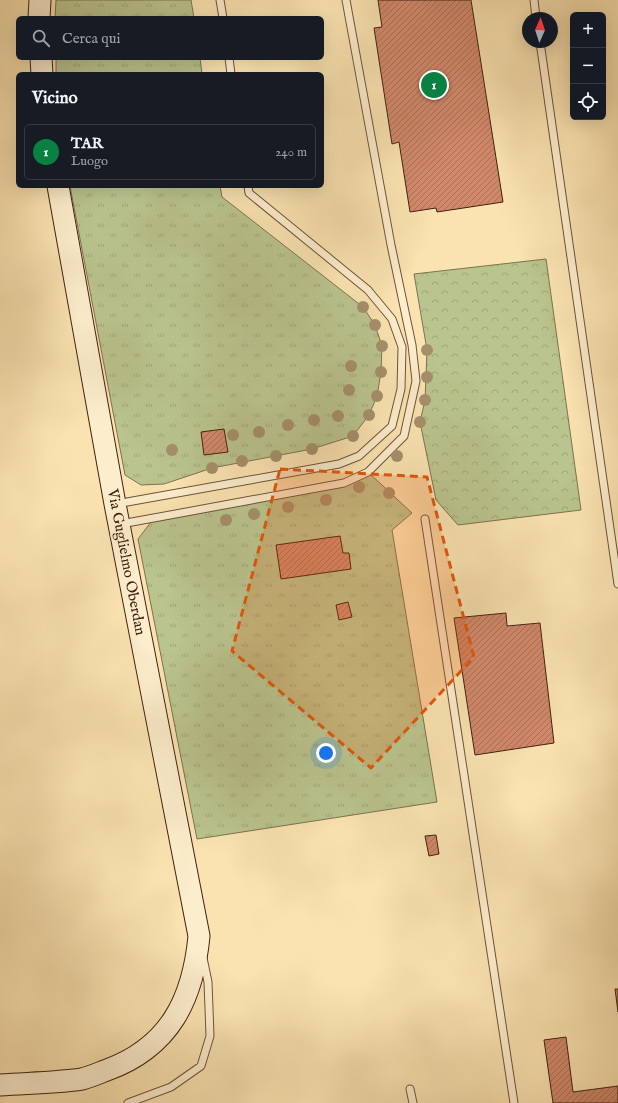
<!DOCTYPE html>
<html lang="it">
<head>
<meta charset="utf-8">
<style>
  :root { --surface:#171b24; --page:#20242c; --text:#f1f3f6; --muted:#9ea1a6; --line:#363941; --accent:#0b8043 }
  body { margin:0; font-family:"IM FELL English",serif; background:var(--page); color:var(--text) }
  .controls { position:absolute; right:12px; top:12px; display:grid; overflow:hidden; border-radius:6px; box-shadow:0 4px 16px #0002 }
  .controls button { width:36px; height:36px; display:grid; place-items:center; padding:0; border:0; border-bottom:1px solid var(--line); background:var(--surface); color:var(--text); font:20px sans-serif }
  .compass { position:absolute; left:522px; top:12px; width:36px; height:36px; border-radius:50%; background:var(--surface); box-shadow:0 4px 16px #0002; rotate:3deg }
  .you { position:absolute; left:326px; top:753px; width:14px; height:14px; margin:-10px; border:3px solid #fff; border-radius:50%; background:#1a73e8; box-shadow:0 0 0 6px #1a73e833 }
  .badge { display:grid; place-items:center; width:26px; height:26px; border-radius:50%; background:var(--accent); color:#fff; font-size:13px; font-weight:700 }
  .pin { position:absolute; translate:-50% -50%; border:2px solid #fff; box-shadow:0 1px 4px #0006 }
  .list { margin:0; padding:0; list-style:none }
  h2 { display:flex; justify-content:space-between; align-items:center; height:52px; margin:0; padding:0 16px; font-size:17px }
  h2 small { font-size:13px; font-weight:400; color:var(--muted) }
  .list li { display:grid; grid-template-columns:26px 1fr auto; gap:12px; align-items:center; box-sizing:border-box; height:56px; margin:0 8px 8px; padding:0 8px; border:1px solid var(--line); border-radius:6px }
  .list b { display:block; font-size:15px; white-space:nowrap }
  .list p { margin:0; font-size:13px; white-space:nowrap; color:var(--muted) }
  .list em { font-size:13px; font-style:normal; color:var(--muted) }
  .icon { flex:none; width:22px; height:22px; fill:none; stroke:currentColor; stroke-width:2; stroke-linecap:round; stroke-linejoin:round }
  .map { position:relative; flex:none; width:618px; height:1103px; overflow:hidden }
  .search { position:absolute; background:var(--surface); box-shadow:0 4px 16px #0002; left:16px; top:16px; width:308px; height:44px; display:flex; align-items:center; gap:10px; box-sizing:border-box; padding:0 14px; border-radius:6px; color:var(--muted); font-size:15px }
  .panel { position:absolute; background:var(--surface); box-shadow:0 4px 16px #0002; left:16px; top:72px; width:308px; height:116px; border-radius:6px }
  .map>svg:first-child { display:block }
</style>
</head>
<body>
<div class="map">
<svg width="618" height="1103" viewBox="0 0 618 1103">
  <defs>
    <pattern id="grass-tufts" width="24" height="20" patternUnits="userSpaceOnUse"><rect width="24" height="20" fill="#bac48e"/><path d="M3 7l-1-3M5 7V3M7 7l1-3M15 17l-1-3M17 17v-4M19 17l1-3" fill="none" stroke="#a1a879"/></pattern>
    <pattern id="forest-crowns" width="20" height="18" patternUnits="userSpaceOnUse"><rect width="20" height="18" fill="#bac48e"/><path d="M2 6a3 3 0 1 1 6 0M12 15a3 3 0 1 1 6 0" fill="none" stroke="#a1a879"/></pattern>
    <pattern id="building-hatch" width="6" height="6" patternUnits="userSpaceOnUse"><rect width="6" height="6" fill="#d1896b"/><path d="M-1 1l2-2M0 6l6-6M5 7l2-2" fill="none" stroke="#ab7057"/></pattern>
  </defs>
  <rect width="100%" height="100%" fill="#fae3b1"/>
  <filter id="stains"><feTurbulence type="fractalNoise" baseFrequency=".005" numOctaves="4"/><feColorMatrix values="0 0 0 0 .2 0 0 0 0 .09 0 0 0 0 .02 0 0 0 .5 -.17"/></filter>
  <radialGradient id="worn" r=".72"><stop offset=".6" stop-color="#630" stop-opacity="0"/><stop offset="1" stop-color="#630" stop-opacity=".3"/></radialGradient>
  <!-- grass -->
  <path fill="url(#grass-tufts)" stroke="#7e7250" d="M 56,0 L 191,0 L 194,18 L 55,18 Z
    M 56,58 L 200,58 L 202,74 L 56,74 Z
    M 70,186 L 220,186 L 222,197 L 363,307 L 375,325 L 382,346 L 381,372 L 377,396 L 369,415 L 353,436 L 312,449 L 212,468 L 164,484 L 141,485 L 125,475 Z
    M 368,472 L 412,513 L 392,530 L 437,802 L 197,839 L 138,539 L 154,518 L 344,483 Z"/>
  <!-- forest -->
  <path fill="url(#forest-crowns)" stroke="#7e7250" d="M 546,259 L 581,510 L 458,525 L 436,500 L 420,422 L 425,400 L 427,350 L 414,274 Z"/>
  <!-- building -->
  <path fill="url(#building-hatch)" stroke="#412112" d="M 378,0 L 471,0 L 503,202 L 437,212 L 436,208 L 410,212 L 399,142 L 392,144 L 374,28 L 382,27 Z
    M 224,429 L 228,452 L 204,455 L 201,432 Z
    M 340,536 L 343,553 L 349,553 L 351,569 L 281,579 L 276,545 Z
    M 348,602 L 352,617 L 339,620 L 336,605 Z
    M 506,613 L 507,626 L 540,623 L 554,743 L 475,755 L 454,618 Z
    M 436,835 L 439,854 L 429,856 L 425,836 Z
    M 615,989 L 618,989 L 618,1012 Z
    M 566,1037 L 573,1092 L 618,1086 L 618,1103 L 553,1103 L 544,1040 Z"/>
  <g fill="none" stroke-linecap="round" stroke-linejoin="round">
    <defs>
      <path id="lane" d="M 220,0 L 223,18
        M 534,0 L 536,18
        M 540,42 L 618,584
        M 229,58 L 231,74
        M 116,504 L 339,464 L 359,456 L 392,426 L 401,389 L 402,347 L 392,319 L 368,290 L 249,193 L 248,186
        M 425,519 L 514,1103
        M 121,524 L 344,483 L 368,472 L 404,436 L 416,381 L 412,345 L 391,245 L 346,0
        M 410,1089 L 413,1103
        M 128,1103 L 171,1087 L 201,1066 L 210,1036 L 208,982 L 203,958"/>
      <path id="secondary" d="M 39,18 L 40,0
        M 41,58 L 42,74
        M 0,1085 C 27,1083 55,1083 82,1079 C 90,1077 99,1073 107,1070 C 170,1047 193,999 199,936 L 115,504 L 58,186"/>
    </defs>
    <!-- lane casing -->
    <use href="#lane" stroke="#6f523a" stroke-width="9"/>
    <!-- secondary casing -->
    <use href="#secondary" stroke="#412112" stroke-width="23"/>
    <!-- lane -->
    <use href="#lane" stroke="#fcedcc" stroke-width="7"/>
    <!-- secondary -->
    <use href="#secondary" stroke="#fcedcc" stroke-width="21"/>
  </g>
  <!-- trees -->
  <g fill="#a58f6b">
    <circle cx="363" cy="307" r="6"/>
    <circle cx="375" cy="325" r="6"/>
    <circle cx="382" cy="346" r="6"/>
    <circle cx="427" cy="350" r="6"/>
    <circle cx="351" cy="366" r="6"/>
    <circle cx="381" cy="372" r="6"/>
    <circle cx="427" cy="377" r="6"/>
    <circle cx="349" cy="390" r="6"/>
    <circle cx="377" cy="396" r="6"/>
    <circle cx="425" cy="400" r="6"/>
    <circle cx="369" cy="415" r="6"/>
    <circle cx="338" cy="416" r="6"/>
    <circle cx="314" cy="420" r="6"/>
    <circle cx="420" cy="422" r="6"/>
    <circle cx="288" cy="425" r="6"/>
    <circle cx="259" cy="432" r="6"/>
    <circle cx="233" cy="435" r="6"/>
    <circle cx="353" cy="436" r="6"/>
    <circle cx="312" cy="449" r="6"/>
    <circle cx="172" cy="450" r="6"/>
    <circle cx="276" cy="456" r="6"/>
    <circle cx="397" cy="456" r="6"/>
    <circle cx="242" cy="461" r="6"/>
    <circle cx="212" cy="468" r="6"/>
    <circle cx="359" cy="487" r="6"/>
    <circle cx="389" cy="493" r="6"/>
    <circle cx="326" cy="500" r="6"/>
    <circle cx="288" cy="507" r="6"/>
    <circle cx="254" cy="514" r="6"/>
    <circle cx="226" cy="520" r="6"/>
  </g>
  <!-- marked area -->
  <path fill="#e0560c" fill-opacity="0.2" stroke="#e0560c" stroke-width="3" stroke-dasharray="8 5" stroke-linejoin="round" d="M 280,469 L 427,477 L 474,657 L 371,768 L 232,651 Z"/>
  <g text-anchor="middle" stroke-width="4" stroke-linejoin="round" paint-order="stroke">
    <!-- street labels -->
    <g font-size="15" fill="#412112" stroke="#fcedcc">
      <text transform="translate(127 562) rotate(79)" y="5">Via Guglielmo Oberdan</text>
    </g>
  </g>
  <rect width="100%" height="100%" filter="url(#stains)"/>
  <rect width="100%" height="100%" fill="url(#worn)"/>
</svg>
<div class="controls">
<button>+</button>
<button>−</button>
<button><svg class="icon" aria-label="locate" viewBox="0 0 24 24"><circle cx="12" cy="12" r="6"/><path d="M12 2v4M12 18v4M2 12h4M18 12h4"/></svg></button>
</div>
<svg class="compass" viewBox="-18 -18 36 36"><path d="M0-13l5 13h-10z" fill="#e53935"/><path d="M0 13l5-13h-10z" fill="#9ea1a6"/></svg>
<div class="you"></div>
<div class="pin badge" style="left:434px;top:85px">1</div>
<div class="search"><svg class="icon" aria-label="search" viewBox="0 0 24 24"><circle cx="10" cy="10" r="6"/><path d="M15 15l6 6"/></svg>Cerca qui</div>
<section class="panel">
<h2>Vicino<small></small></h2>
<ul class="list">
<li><span class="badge">1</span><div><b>TAR</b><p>Luogo</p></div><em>240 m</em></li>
</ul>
</section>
</div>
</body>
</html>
